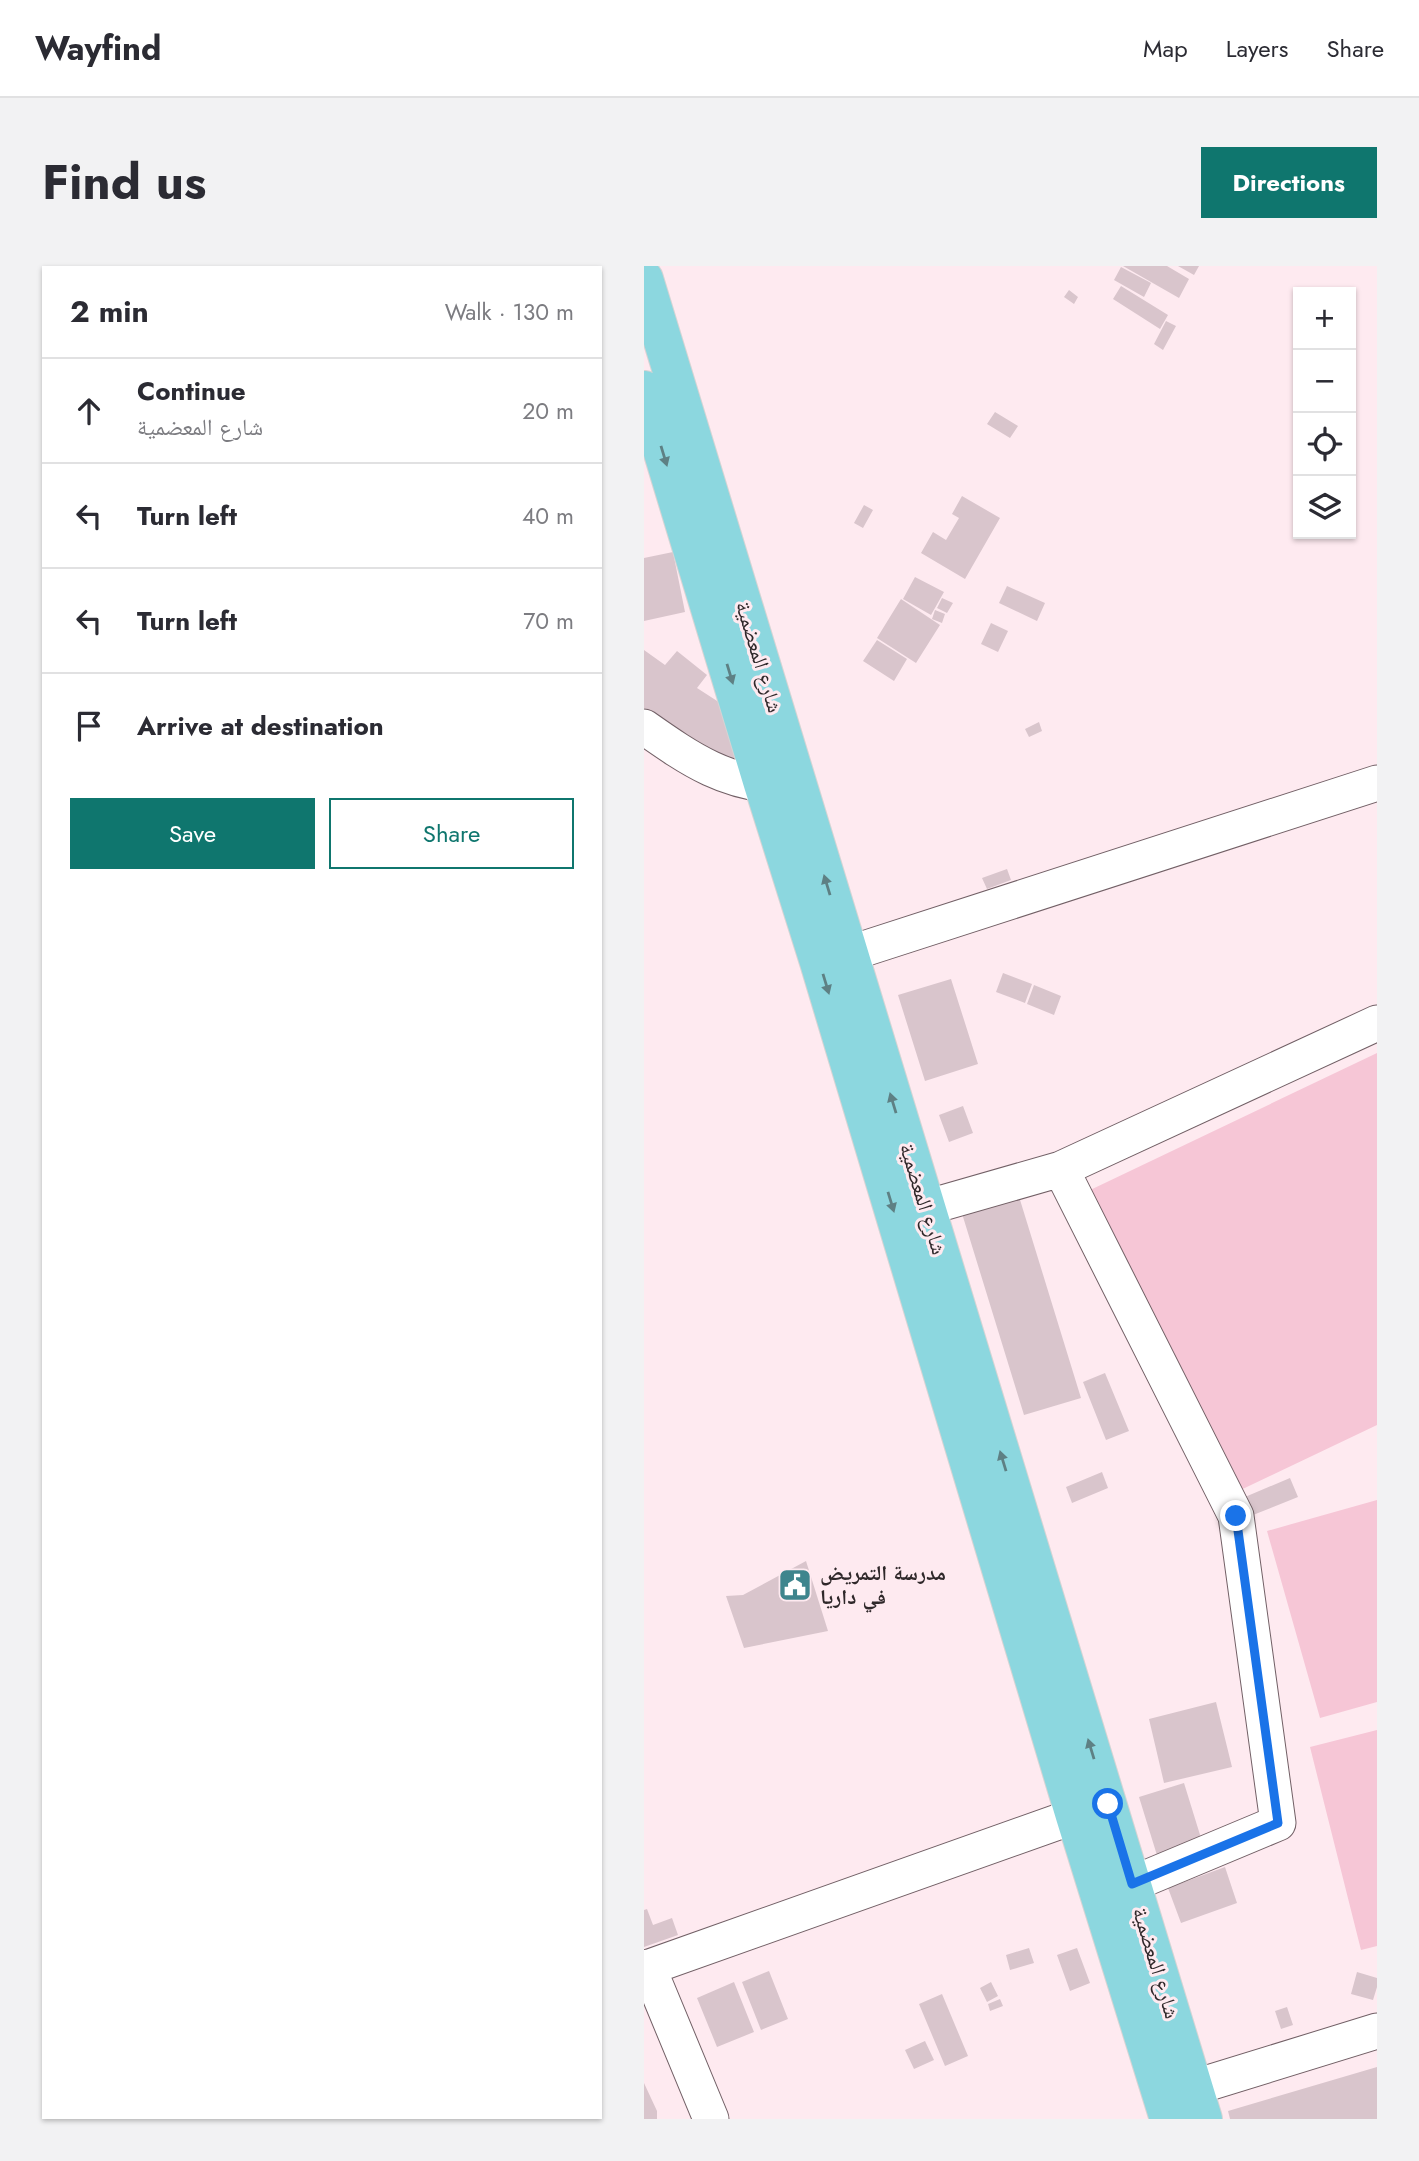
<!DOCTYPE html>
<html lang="en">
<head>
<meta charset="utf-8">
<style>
  :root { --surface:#fff; --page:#f2f2f3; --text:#2b2b33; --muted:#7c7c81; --line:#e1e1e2; --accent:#0f766e }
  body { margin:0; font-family:Jost,"Noto Naskh Arabic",sans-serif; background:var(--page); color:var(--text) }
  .controls { position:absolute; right:21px; top:21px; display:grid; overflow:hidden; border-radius:0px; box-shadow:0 2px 5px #0004 }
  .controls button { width:63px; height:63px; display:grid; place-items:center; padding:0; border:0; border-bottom:2px solid var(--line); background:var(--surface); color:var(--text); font:35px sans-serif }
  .stop { position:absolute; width:21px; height:21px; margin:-16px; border:5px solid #1a73e8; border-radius:50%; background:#fff }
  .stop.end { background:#1a73e8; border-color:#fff; box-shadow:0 2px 7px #0008 }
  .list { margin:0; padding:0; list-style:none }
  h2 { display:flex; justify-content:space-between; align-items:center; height:91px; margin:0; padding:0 28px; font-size:30px }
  h2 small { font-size:23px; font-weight:400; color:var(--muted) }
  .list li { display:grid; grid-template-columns:46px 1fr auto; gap:21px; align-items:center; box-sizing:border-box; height:105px; padding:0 28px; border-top:2px solid var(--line) }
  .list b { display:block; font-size:26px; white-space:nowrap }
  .list p { margin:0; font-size:23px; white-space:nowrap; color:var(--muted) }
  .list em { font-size:23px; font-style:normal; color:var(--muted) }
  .actions { display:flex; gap:14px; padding:21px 28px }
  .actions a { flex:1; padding:16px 0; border:2px solid var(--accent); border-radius:0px; text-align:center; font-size:24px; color:var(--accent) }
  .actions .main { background:var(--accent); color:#fff }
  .icon { flex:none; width:38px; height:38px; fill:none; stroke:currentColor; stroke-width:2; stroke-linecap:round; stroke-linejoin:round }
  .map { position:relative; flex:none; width:733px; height:1853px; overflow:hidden; border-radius:0px }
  header { display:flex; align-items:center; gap:42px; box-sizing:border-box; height:98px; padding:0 35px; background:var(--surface); border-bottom:2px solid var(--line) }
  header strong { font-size:33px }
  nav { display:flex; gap:38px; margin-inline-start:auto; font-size:24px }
  .intro { display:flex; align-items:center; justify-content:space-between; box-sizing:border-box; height:168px; padding:0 42px }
  h1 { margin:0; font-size:49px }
  .button { padding:18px 32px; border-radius:0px; background:var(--accent); color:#fff; font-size:24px; font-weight:700 }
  main { display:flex; gap:42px; padding:0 42px }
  aside { flex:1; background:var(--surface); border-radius:0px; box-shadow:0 2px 5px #0004 }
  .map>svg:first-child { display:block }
</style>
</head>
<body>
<header>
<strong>Wayfind</strong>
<nav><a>Map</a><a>Layers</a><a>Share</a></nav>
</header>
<div class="intro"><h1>Find us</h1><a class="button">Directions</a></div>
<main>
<aside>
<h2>2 min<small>Walk · 130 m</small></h2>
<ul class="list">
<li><svg class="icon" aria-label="ahead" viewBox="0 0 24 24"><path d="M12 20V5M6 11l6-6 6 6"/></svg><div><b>Continue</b><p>شارع المعضمية</p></div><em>20 m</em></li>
<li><svg class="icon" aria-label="left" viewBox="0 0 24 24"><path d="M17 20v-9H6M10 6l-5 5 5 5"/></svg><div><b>Turn left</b></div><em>40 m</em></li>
<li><svg class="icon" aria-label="left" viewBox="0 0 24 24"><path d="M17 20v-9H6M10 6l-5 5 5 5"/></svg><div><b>Turn left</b></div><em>70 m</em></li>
<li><svg class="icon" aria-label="arrive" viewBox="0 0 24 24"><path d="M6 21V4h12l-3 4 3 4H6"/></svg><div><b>Arrive at destination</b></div></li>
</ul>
<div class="actions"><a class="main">Save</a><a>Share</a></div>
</aside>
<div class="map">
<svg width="733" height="1853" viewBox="0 0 733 1853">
  <rect width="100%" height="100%" fill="#feeaf0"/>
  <!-- green -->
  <path fill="#f6c6d6" d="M 733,787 L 733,1159 L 586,1229 L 442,926 Z
    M 733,1234 L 733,1436 L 676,1452 L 623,1265 Z
    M 733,1464 L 733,1680 L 717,1684 L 666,1481 Z"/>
  <!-- building -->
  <path fill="#d9c5cc" d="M 479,0 L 523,0 L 545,13 L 535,32 Z
    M 534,0 L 555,0 L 550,9 Z
    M 477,1 L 507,17 L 500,31 L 470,14 Z
    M 477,20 L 524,49 L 516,63 L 469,33 Z
    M 425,24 L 434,31 L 430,38 L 420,31 Z
    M 522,55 L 532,60 L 519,84 L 510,78 Z
    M 351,146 L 374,160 L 366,172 L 343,158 Z
    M 318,230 L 356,252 L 321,313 L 277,287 L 289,266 L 302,274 L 315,252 L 308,248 Z
    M 220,239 L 229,244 L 219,262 L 210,257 Z
    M 29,286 L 41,346 L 0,355 L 0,292 Z
    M 271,311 L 300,326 L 287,349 L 259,333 Z
    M 363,320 L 401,337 L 393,355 L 355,337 Z
    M 298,332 L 309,337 L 303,347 L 293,342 Z
    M 257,333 L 296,359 L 272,397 L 233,372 Z
    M 291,344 L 301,348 L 298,357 L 288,353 Z
    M 347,357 L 364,365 L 354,386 L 337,378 Z
    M 233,374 L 263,393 L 250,415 L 219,395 Z
    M 0,384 L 21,399 L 33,385 L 63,409 L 53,422 L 84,442 L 100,495 L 92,506 L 0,442 Z
    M 395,456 L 398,465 L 385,471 L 381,463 Z
    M 363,603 L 367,614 L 343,623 L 338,612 Z
    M 359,707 L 388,718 L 381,737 L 352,726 Z
    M 307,713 L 334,798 L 281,815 L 254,729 Z
    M 390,719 L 417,730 L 410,749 L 383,738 Z
    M 319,840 L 329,867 L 305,876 L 295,849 Z
    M 373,924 L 437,1132 L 380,1149 L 316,941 Z
    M 461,1107 L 485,1165 L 462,1174 L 439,1116 Z
    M 458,1206 L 464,1222 L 428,1237 L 422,1221 Z
    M 646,1212 L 654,1231 L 609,1249 L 601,1231 Z
    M 162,1295 L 184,1365 L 100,1382 L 82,1330 L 99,1329 Z
    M 572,1436 L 588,1501 L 520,1517 L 505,1453 Z
    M 540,1517 L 561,1585 L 516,1599 L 495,1531 Z
    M 581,1601 L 593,1637 L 537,1657 L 524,1622 Z
    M 3,1643 L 9,1659 L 28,1652 L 34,1669 L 0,1681 L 0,1644 Z
    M 385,1682 L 390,1697 L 366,1704 L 362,1689 Z
    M 433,1682 L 446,1717 L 426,1725 L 413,1689 Z
    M 125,1705 L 144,1753 L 117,1764 L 98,1716 Z
    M 713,1706 L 733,1712 L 733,1721 L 729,1734 L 707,1728 Z
    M 90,1716 L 110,1766 L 73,1781 L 53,1732 Z
    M 347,1716 L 354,1730 L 343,1736 L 336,1722 Z
    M 298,1728 L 324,1790 L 301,1800 L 275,1738 Z
    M 356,1733 L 359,1740 L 346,1745 L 344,1738 Z
    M 643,1741 L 649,1759 L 637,1763 L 631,1745 Z
    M 281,1775 L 290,1794 L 270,1803 L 261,1784 Z
    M 733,1801 L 733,1853 L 586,1853 L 584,1845 Z
    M 0,1817 L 13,1845 L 13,1853 L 0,1853 Z"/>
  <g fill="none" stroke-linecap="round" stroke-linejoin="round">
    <defs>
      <path id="minor" d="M 0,461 C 47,494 83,519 143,520
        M 204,688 L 733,517
        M 281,942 L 417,903
        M 488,1618 L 634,1557 L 592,1250 L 417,903 L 733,757
        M 4,1701 L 67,1853
        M 0,1703 L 459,1540
        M 522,1830 L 733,1765"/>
      <path id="major" d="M 0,13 L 559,1853
        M 0,124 L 119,518 L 175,696 L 431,1550 L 525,1853"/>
    </defs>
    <!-- minor casing -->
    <use href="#minor" stroke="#726066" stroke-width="37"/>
    <!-- major casing -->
    <use href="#major" stroke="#d5d4d4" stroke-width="40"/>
    <!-- minor -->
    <use href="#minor" stroke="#fff" stroke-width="35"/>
    <!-- major -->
    <use href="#major" stroke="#8cd7df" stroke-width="38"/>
  </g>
  <!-- one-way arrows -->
  <defs><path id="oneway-solid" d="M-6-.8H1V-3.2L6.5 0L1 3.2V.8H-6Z" transform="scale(1.75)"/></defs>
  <g fill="#5e8084">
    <use href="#oneway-solid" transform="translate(20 190) rotate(73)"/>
    <use href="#oneway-solid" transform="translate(86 408) rotate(73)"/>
    <use href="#oneway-solid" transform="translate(183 619) rotate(-107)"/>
    <use href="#oneway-solid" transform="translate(182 718) rotate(73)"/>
    <use href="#oneway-solid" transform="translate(249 837) rotate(-107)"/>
    <use href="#oneway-solid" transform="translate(247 936) rotate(73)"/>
    <use href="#oneway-solid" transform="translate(359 1195) rotate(-107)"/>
    <use href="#oneway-solid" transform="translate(447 1483) rotate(-107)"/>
  </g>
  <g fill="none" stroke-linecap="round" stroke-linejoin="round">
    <!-- route -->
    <path stroke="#1a73e8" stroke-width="9" d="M 464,1538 L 488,1618 L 634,1557 L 592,1250"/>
  </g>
  <!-- icons -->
  <defs>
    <symbol id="civic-square" viewBox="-11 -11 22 22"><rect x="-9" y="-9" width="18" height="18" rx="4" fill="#3e858d" stroke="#feeaf0"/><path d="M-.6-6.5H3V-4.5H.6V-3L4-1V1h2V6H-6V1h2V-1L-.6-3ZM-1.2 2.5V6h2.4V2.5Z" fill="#fff"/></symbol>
  </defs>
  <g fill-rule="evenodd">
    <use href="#civic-square" x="132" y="1300" width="38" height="38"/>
  </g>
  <g text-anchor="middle" stroke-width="6" stroke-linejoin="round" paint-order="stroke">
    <!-- street labels -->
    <g font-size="21" fill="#2f282a" stroke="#feeaf0">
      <text transform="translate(115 391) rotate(73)" y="7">شارع المعضمية</text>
      <text transform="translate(279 933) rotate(73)" y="7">شارع المعضمية</text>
      <text transform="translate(512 1697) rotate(73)" y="7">شارع المعضمية</text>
    </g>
    <!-- poi labels -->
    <g font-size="21" font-weight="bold" fill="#2f282a" stroke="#feeaf0" text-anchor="start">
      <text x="176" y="1314">مدرسة التمريض<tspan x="176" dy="24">في داريا</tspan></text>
    </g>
  </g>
</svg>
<div class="controls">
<button>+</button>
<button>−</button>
<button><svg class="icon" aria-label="locate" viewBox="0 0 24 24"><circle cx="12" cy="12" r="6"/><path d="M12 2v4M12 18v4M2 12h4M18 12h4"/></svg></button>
<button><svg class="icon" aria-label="layers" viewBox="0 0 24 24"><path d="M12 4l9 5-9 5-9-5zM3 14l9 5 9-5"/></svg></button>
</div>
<div class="stop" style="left:464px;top:1538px"></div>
<div class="stop end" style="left:592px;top:1250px"></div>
</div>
</main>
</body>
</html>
